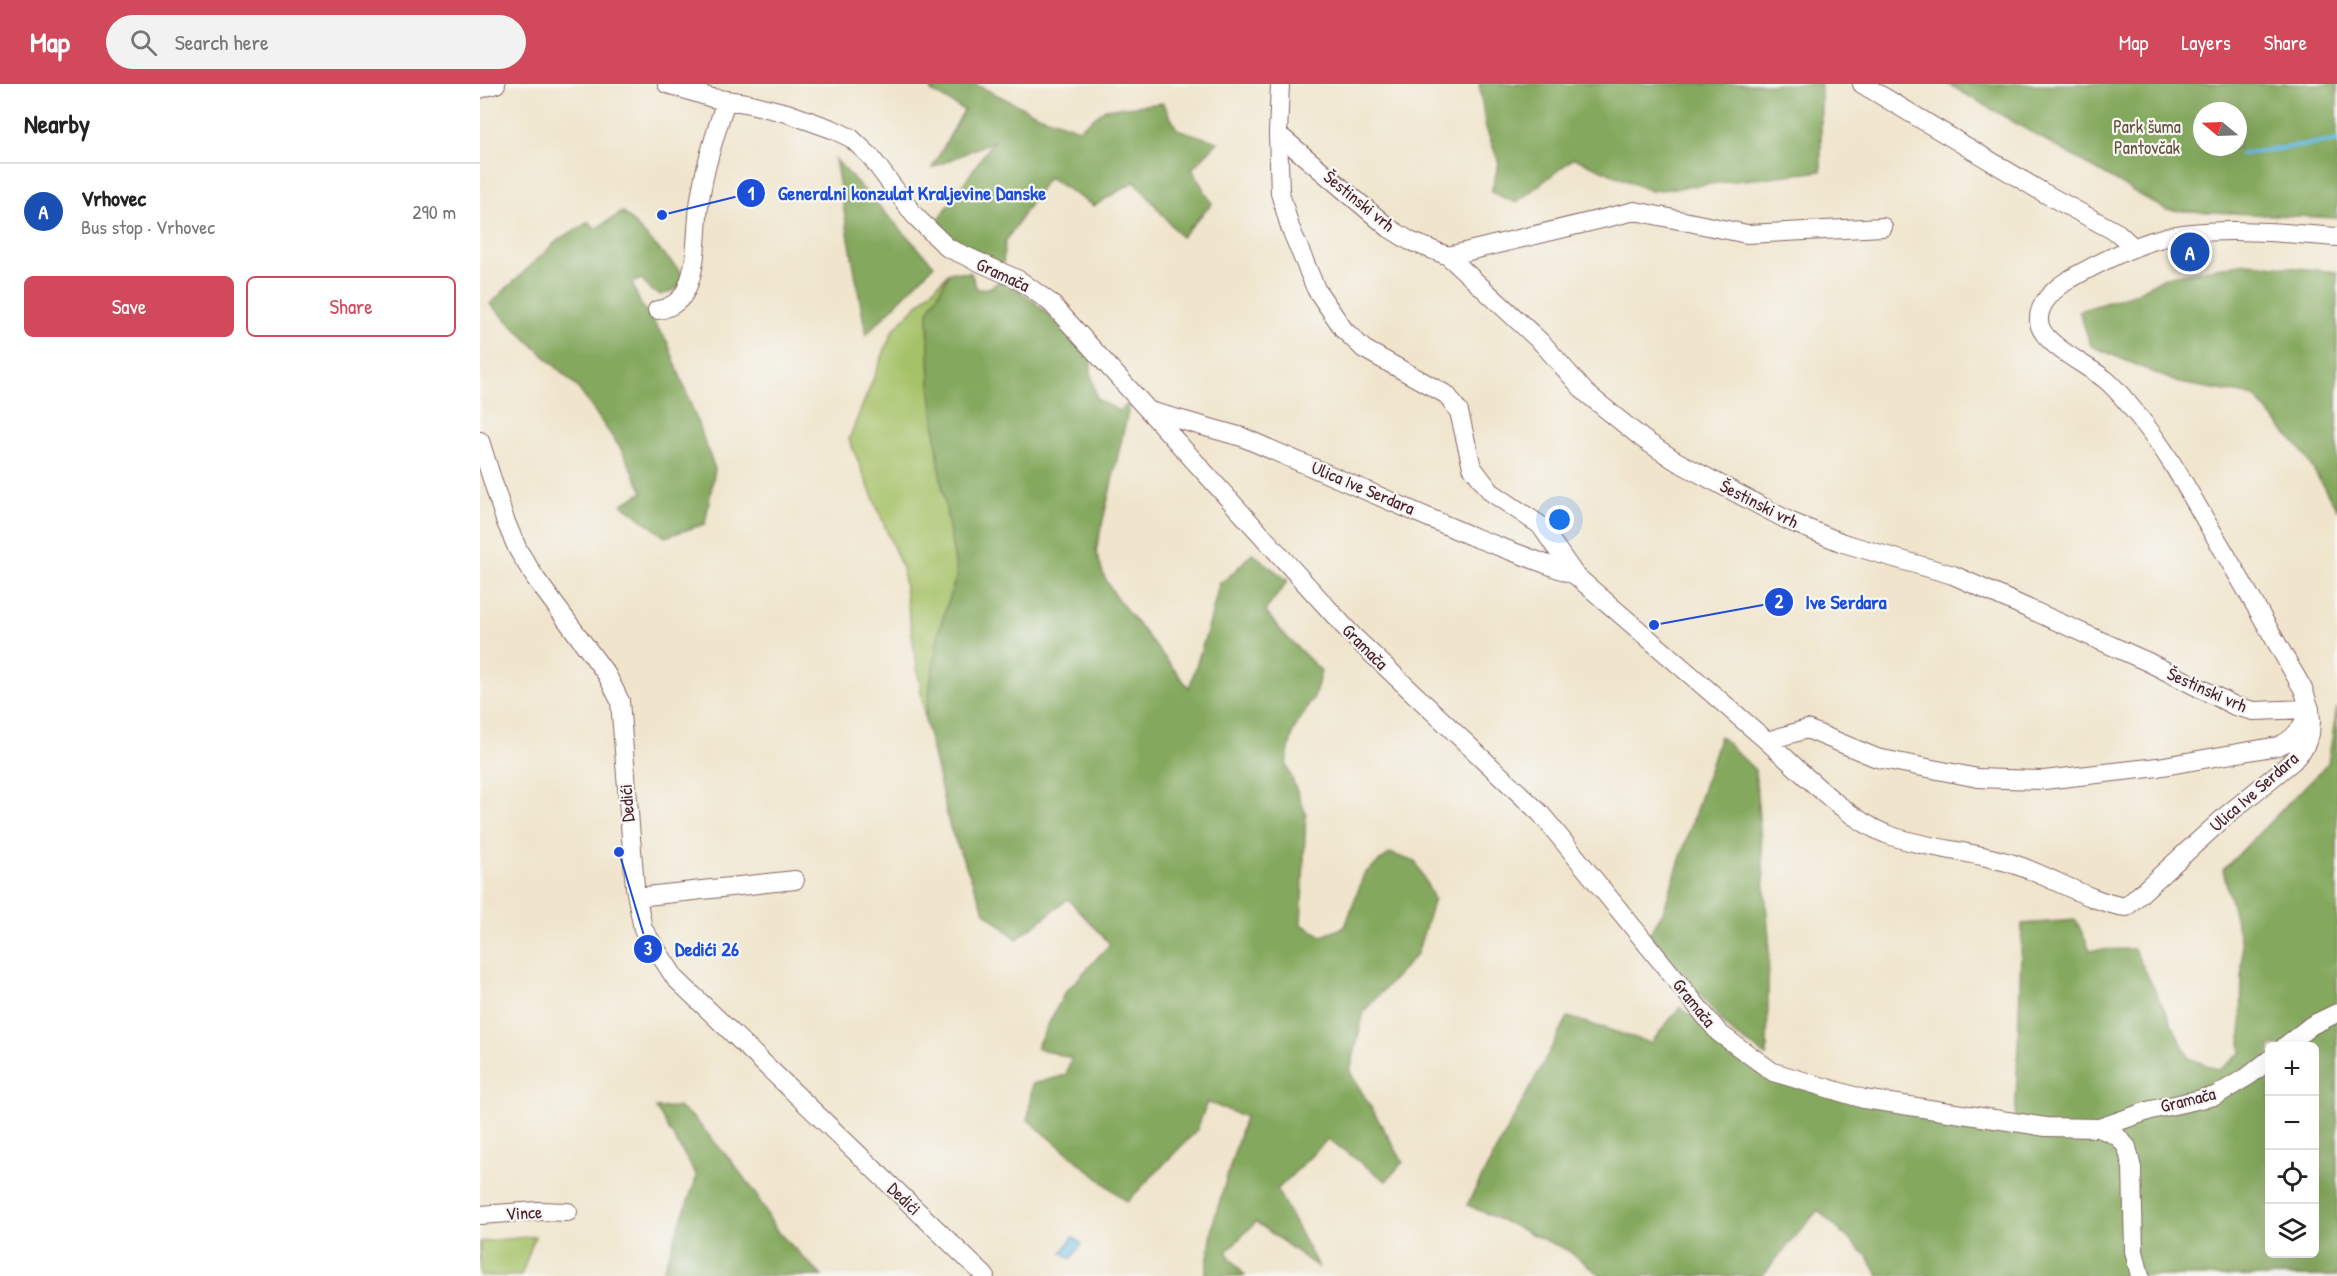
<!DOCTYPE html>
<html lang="en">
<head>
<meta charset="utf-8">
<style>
  :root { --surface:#fff; --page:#f2f2f2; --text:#222; --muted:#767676; --line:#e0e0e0; --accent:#d1495b }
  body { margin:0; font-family:"Patrick Hand",sans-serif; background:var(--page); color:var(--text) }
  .controls { position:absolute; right:18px; bottom:18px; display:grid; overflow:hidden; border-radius:9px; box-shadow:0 6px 24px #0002 }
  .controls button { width:54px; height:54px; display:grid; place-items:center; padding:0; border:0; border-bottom:2px solid var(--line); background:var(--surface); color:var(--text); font:30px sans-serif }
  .compass { position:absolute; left:1713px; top:18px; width:54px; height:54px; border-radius:50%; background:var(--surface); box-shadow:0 6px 24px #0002; rotate:289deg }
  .you { position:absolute; left:1080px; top:436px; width:21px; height:21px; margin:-15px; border:4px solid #fff; border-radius:50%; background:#1a73e8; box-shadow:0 0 0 9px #1a73e833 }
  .badge { display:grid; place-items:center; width:39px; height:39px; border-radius:50%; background:var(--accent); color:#fff; font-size:20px; font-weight:700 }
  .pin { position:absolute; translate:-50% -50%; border:3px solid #fff; box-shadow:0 2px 6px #0006 }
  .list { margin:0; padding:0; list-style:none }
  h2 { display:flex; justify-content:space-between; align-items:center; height:78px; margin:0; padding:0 24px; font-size:26px }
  h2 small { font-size:20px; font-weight:400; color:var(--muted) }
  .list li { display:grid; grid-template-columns:39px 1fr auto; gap:18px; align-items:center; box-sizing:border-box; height:96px; padding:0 24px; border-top:2px solid var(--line) }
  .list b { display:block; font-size:22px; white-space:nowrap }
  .list p { margin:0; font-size:20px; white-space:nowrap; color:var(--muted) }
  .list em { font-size:20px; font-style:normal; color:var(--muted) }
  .actions { display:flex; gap:12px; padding:18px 24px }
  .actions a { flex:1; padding:14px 0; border:2px solid var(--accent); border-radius:9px; text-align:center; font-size:21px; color:var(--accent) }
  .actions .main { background:var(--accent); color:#fff }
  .icon { flex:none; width:33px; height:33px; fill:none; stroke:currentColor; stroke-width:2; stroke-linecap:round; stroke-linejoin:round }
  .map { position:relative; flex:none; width:1857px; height:1192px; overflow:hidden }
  header { display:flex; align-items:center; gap:36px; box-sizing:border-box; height:84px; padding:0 30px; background:var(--accent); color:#fff }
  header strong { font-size:28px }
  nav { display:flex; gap:33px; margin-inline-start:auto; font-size:21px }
  .search { width:420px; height:54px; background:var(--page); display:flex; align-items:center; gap:15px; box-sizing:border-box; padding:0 21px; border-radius:33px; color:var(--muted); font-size:22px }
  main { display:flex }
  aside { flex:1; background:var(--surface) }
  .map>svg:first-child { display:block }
</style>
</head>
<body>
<header>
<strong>Map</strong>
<div class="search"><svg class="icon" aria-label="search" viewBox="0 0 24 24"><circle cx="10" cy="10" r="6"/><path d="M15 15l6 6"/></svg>Search here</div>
<nav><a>Map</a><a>Layers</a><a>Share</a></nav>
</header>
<main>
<aside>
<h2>Nearby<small></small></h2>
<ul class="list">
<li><span class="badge" style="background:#1a4fb4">A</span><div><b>Vrhovec</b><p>Bus stop · Vrhovec</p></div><em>290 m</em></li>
</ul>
<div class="actions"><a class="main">Save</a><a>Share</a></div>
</aside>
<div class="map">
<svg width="1857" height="1192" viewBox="0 0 1857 1192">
  <rect width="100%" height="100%" fill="#f6f6f2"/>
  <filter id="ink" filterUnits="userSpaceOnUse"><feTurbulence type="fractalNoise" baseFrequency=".0167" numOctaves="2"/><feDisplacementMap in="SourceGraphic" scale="12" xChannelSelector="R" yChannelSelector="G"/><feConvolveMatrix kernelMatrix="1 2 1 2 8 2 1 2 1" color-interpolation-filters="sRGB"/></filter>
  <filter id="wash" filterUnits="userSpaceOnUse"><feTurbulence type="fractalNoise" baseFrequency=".008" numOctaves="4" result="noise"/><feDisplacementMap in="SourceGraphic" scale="24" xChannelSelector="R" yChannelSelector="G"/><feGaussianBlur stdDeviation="1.35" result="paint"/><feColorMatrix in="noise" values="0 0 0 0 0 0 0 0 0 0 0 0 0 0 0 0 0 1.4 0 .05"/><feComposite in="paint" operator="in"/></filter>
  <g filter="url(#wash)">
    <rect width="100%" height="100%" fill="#f0e5cc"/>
    <!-- green -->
    <path fill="#a6c269" stroke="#78704a" stroke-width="1.5" d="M 470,188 L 448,228 L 450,299 L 460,389 L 477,491 L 459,546 L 445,635 L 422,484 L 369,355 L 413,246 Z
      M 55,1152 L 41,1192 L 0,1192 L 0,1158 Z"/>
    <!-- forest -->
    <path fill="#84a85d" stroke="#676444" stroke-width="1.5" fill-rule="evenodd" d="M 453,0 L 495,0 L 556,30 L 599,45 L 625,25 L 683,19 L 697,45 L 738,58 L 712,85 L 732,120 L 701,153 L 655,97 L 614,122 L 568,93 L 525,158 L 523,180 L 467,154 L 457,138 L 513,57 L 452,84 L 484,26 L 451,7 Z
      M 999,0 L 1341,0 L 1341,87 L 1171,107 L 1094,74 L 1036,119 L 1011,108 L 1019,79 L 1006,44 Z
      M 1468,0 L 1857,0 L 1857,134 L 1686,126 ZM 1722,27 L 1758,27 L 1758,63 L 1722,63 Z
      M 355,75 L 454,181 L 386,251 Z
      M 143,128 L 205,192 L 197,205 L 181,211 L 171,207 L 162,195 L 152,199 L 160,219 L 187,257 L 235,385 L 225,440 L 185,453 L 142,420 L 163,408 L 143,368 L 98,304 L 10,220 L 79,155 L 109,138 L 115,145 Z
      M 1766,179 L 1857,188 L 1857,425 L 1824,370 L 1774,312 L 1699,299 L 1611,262 L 1599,227 L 1654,210 L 1685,193 Z
      M 470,188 L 491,189 L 497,205 L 509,204 L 522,196 C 559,217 582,243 611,275 L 611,291 L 617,315 L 639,327 L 650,319 L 616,467 L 624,492 L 636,513 L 709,604 L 730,538 L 739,500 L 753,489 L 772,469 L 808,497 L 785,527 L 803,549 L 841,587 L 835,611 L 813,647 L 806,680 L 826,730 L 821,840 L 842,852 L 865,843 L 884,790 L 910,769 L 936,778 L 954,815 L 937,870 L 884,927 L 870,988 L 923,1078 L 906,1097 L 848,1055 L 797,1106 L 839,1184 L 776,1138 L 746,1168 L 765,1192 L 725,1192 L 734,1136 L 765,1033 L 727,1018 L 717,1046 L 647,1118 L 548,1036 L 552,1000 L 586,991 L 591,974 L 556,964 L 584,910 L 630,860 L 588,815 L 537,855 L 505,828 L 470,744 L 445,635 L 459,546 L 477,491 L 460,389 L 450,300 L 448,228 Z
      M 1857,623 L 1857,1192 L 1399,1192 L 1387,1172 L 1338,1126 L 1282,1192 L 1122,1192 L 1087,1166 L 987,1121 L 1088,933 L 1171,959 L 1200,923 L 1286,993 L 1535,1047 L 1542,840 L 1596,836 L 1610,866 L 1654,865 L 1709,974 L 1739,986 L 1761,969 L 1762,862 L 1743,786 L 1848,679 ZM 1790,962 L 1834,962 L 1834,1170 L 1790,1170 Z
      M 1240,652 L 1275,686 L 1289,854 L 1287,972 L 1251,948 L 1169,850 L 1183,828 Z
      M 198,1023 L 214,1034 L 251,1077 L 274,1107 L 296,1146 L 342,1192 L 181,1192 L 217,1092 L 176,1024 Z"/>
    <!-- water -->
    <path fill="#69bce5" stroke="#5a6e88" stroke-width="1.5" d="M 593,1153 L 602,1160 L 591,1175 L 582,1168 Z"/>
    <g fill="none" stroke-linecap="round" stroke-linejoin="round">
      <!-- stream -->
      <path stroke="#69bce5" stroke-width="4.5" d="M 1761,70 L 1857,57"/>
    </g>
  </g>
  <g filter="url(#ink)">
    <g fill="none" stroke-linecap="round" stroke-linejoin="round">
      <defs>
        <path id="minor" d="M 187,0 L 232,14 L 266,19 L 307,29 L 352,45 L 371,54 L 390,72 L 435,132 L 468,164 L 539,196 L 571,219 L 873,552 L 1061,730 L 1239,949 L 1293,988 L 1384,1015 L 1566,1043 L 1619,1044 L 1671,1026 L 1735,1012 L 1770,991 L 1790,975
          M 800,0 L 798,50 L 800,109 L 810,143 L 836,205 L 864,246 L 884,265 L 967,311 L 979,328 L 992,383 L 1011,408 L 1060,441 L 1095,491 L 1287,657 L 1327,645 L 1397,674 L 1498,694 L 1525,695 L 1564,696 L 1678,683 L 1798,662 C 1814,656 1822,644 1828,629
          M 1382,0 L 1564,109 L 1638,149 L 1654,164
          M 0,5 L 16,0
          M 798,50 L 909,144 L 930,157 L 968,172 L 1063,260 L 1106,309 L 1163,355 L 1196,377 L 1309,437 L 1363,459 L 1473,491 L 1668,578 L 1755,622 L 1774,627 L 1830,625
          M 968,172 L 1155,127 L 1267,150 L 1403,143
          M 177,226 C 189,225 201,217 206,206 C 219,178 215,145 220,115 C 225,81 236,48 246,16
          M 669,327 L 762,353 L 991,452 L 1095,491
          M 0,357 L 25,436 L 38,466 L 56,495 L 127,591 L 140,617 L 155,803 L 163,845 L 195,894 L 505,1192
          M 1287,657 C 1321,687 1364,733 1406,750 C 1449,766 1497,767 1539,782 C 1571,793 1614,819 1646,823 L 1748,730 L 1813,677 L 1824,664 L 1830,650 L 1831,637 L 1830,625 L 1823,605 C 1792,551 1762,497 1730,444 C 1708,406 1687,367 1659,333 C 1649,321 1638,306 1626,296 C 1609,282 1566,262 1560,242 C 1554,222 1575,204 1590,195 C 1615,181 1644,166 1672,157 C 1724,140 1803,149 1857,153
          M 157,813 L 315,796
          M 1805,962 L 1832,941 L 1857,929
          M 1619,1044 L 1637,1052 L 1647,1063 L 1652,1084 L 1654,1167 L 1660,1192
          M 0,1131 L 58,1127 L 88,1128"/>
      </defs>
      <!-- minor casing -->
      <use href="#minor" stroke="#846463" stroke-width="20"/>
      <!-- minor -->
      <use href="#minor" stroke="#fff" stroke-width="18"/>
    </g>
  </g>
  <g text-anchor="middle" stroke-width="4.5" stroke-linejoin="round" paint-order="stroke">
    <!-- park labels -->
    <g font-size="18" fill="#66503e" stroke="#f6f6f2">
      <text x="1667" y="49">Park šuma<tspan x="1667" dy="21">Pantovčak</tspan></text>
    </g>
    <!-- street labels -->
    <g font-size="18" fill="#4a1f2b" stroke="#f6f6f2">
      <text transform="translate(879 117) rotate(39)" y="6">Šestinski vrh</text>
      <text transform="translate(523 191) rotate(25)" y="6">Gramača</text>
      <text transform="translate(883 404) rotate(23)" y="6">Ulica Ive Serdara</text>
      <text transform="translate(1279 420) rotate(27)" y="6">Šestinski vrh</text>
      <text transform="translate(885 563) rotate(45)" y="6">Gramača</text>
      <text transform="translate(1727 606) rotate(24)" y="6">Šestinski vrh</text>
      <text transform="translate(1774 708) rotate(-41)" y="6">Ulica Ive Serdara</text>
      <text transform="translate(147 719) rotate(-94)" y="6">Dedići</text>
      <text transform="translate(1214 919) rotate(51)" y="6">Gramača</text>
      <text transform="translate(1708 1016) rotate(-14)" y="6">Gramača</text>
      <text transform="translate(424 1115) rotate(44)" y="6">Dedići</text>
      <text transform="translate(44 1129) rotate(-3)" y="6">Vince</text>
    </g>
  </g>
  <!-- callouts -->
  <path fill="none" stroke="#1d4ed8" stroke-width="2" d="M182 131L271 109M1174 541L1299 518M139 768L168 865"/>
  <g fill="#1d4ed8" stroke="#f6f6f2" stroke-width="2">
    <circle cx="182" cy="131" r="6"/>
    <circle cx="1174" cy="541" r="6"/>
    <circle cx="139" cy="768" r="6"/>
    <circle cx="271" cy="109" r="15"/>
    <circle cx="1299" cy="518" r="15"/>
    <circle cx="168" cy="865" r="15"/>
  </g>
  <g font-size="18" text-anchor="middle" font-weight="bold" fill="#fff">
    <text x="271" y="116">1</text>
    <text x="1299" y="524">2</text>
    <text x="168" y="871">3</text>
  </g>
  <g font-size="20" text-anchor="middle" font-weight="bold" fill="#1d4ed8" stroke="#f6f6f2" stroke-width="4.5" stroke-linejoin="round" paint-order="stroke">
    <text x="432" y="116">Generalni konzulat Kraljevine Danske</text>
    <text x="1366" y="525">Ive Serdara</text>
    <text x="227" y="872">Dedići 26</text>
  </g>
</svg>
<div class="controls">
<button>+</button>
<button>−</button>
<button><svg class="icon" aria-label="locate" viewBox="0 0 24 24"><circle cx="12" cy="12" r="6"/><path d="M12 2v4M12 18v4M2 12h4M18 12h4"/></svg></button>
<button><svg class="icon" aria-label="layers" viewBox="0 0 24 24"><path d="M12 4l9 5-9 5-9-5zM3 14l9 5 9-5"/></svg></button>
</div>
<svg class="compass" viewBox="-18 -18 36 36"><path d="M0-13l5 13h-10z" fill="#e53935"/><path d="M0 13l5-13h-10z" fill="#767676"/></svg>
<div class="you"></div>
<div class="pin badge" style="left:1710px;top:168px;background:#1a4fb4">A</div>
</div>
</main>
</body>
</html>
